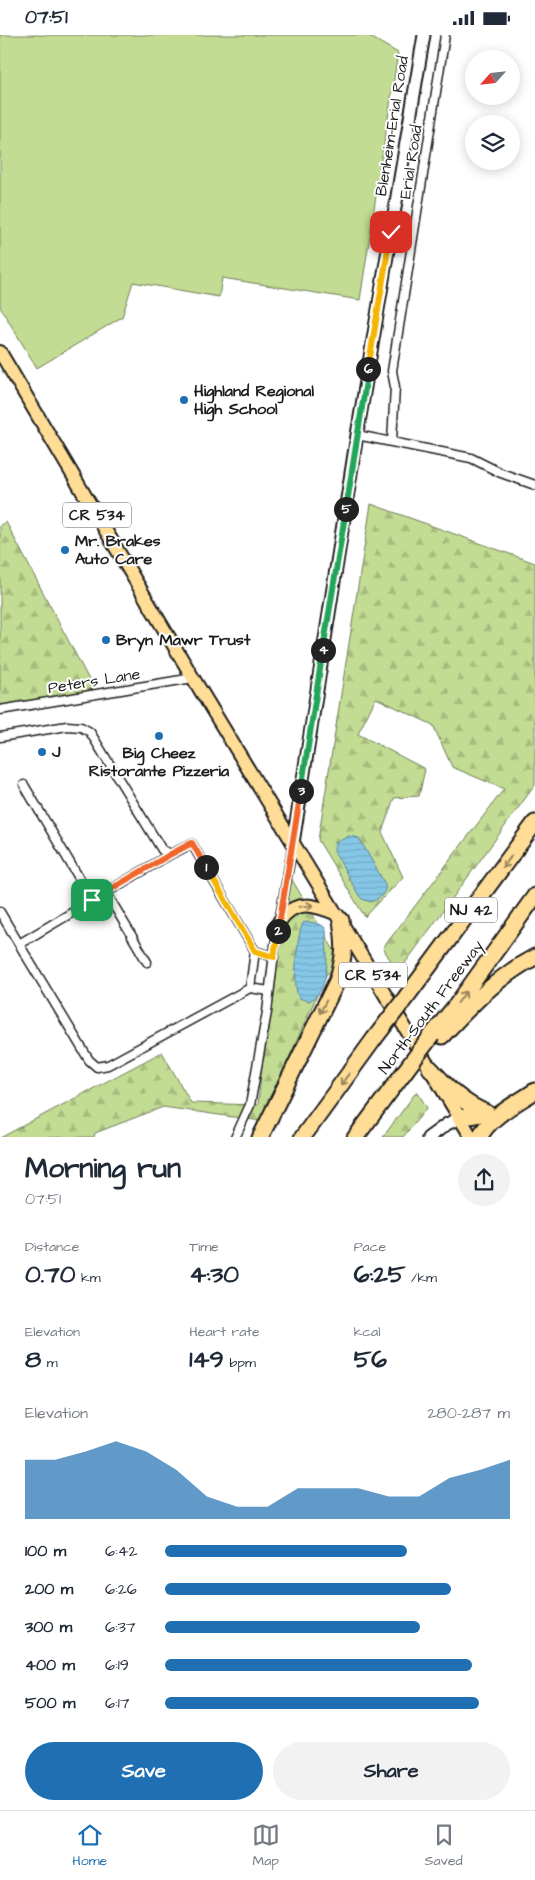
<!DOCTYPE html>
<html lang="en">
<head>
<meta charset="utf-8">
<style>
	:root { --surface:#fff; --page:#f2f2f3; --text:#1f2937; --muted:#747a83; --line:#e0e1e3; --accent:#1f6fb2 }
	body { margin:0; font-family:"Architects Daughter",sans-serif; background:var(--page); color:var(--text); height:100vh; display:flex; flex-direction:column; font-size:19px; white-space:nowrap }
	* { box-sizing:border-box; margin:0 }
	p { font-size:16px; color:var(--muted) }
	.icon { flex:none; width:28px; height:28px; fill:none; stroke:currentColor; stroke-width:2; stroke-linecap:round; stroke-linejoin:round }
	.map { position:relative; height:1102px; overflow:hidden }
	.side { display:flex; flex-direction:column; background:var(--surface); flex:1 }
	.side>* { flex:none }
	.needle { width:32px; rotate:243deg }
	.tools { position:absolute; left:465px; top:15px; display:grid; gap:10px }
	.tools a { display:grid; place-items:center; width:55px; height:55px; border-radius:50%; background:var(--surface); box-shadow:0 2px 12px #0003; font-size:25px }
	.pin { position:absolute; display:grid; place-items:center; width:42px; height:42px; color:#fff; margin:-21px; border-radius:10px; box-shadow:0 2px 8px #0006 }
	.km { position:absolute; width:25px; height:25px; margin:-12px; border-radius:50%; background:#222; color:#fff; font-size:14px; line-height:25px; text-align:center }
	.round { display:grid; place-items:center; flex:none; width:52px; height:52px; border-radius:26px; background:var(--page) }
	.head { display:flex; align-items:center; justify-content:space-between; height:85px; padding:0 25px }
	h1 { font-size:28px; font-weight:700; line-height:38px }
	.stats { display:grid; grid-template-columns:repeat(3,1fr); gap:8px; height:85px; padding:5px 25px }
	.stats div { display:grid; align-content:center }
	.stats b { font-size:25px; font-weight:700 }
	.stats small { font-size:14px; font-weight:400 }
	.stats p { font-size:14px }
	.chart { height:140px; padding:10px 25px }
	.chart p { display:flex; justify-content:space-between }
	.chart svg { width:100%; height:90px; margin-top:5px; fill:var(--accent); opacity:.7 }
	.cta { display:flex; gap:10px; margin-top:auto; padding:10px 25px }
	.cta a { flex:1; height:58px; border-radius:30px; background:var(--accent); color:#fff; font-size:20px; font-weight:700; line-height:58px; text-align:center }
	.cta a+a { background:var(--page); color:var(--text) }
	ul { padding:0 25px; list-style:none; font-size:16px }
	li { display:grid; grid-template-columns:80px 60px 1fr; align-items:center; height:38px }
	li i { height:12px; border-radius:6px; background:var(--accent) }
	.status { display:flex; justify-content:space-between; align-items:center; height:35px; padding:0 25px; background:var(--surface); direction:ltr }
	.status svg { height:14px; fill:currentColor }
	.dock { display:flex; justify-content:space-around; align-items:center; height:70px; border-top:1px solid var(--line); background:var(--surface); font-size:14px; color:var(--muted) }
	.dock a { display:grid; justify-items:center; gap:2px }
	.dock .on { color:var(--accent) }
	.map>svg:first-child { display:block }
	.green { fill:#c2dc93; stroke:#6f7c58 }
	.forest { fill:url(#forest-firs); stroke:#6f7c58 }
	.water { fill:url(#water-rules); stroke:#5c8396 }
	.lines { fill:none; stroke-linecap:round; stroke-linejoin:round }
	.street-casing { stroke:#1c1c1c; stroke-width:11 }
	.secondary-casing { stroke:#1c1c1c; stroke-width:15 }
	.primary-casing { stroke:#1c1c1c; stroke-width:16 }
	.highway-casing { stroke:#1c1c1c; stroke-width:19 }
	.street { stroke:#fff; stroke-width:8 }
	.secondary { stroke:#fff; stroke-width:11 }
	.primary { stroke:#ffdd96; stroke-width:12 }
	.highway { stroke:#ffdd96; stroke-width:15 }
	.highway-bridge-casing { stroke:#1c1c1c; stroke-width:19; stroke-linecap:butt }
	.highway-bridge { stroke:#ffdd96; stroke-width:15 }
	.oneway { stroke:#99865f }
	.split-1-casing { stroke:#fff; stroke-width:10 }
	.split-2-casing { stroke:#fff; stroke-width:10 }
	.split-3-casing { stroke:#fff; stroke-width:10 }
	.split-4-casing { stroke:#fff; stroke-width:10 }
	.split-5-casing { stroke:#fff; stroke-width:10 }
	.split-6-casing { stroke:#fff; stroke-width:10 }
	.split-7-casing { stroke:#fff; stroke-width:10 }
	.split-1 { stroke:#f0652b; stroke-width:6 }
	.split-2 { stroke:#f5b400; stroke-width:6 }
	.split-3 { stroke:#f0652b; stroke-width:6 }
	.split-4 { stroke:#22a559; stroke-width:6 }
	.split-5 { stroke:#22a559; stroke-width:6 }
	.split-6 { stroke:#22a559; stroke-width:6 }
	.split-7 { stroke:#f5b400; stroke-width:6 }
	.poi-dot { fill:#1f6fb2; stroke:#fff; stroke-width:2 }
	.labels { text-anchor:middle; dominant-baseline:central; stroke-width:4; stroke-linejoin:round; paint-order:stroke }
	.shield { fill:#fff; stroke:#606060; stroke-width:1 }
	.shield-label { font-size:15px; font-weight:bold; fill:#1c1c1c }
	.street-label { font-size:16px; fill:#1c1c1c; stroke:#fff }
	.poi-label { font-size:16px; font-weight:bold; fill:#1c1c1c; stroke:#fff; text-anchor:start }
</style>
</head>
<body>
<div class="status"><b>07:51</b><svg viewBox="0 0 49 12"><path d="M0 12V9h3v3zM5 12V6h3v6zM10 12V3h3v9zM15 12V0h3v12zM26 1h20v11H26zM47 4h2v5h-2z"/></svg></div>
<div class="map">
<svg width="535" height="1103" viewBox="0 0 535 1103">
	<defs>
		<pattern id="forest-firs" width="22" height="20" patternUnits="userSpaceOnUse" patternTransform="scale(1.25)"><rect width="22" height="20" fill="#c2dc93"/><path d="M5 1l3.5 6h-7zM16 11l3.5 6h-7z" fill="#a6bc7e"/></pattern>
		<pattern id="water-rules" width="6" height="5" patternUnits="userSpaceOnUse" patternTransform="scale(1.25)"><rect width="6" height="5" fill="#86c7e7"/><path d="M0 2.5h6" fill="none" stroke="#73aac6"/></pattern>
	</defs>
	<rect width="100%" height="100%" fill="#fff"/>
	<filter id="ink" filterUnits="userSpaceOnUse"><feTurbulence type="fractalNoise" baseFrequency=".02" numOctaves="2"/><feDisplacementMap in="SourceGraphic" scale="10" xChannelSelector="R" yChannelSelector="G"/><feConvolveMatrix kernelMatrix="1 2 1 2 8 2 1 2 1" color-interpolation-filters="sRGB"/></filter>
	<g filter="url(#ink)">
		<path class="green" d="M 0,0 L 367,0 L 398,18 L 360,265 L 222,243 L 219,262 L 133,247 L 122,282 L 37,333 L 0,272 Z"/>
		<path class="forest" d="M 371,469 L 535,528 L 535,750 L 398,938 L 383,913 L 504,754 L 452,732 L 433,690 L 376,663 L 358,699 L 425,734 L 419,761 L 394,763 L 382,797 L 403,842 L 365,882 L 318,805 Z
			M 6,487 L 97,660 L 0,677 L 0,490 Z
			M 288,838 L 341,927 L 326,940 L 261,1086 L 163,1072 L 95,1098 L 94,1102 L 0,1103 L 162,1017 L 191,1068 L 258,1070 L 267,977 Z
			M 417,1056 L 427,1073 L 403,1102 L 383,1102 Z"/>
		<path class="water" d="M 349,801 L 359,803 L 385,849 C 387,859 379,863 371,867 L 362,864 L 358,859 L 334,816 L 335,808 Z
			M 308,887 C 312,887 323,889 325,893 C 327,897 326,901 326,905 C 328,922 329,960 308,966 L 299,963 C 292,952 297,900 303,888 Z"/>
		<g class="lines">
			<defs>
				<path id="street" d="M 357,400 L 471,423 L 501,438 L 535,450
					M 392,406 L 395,352 L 392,336 L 445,0
					M 0,675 L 193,643
					M 0,702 L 67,691 L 81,692 L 90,697 L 162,815 L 171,819
					M 24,750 L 92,865
					M 106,857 L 147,927
					M 0,877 L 19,909 L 171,819 L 192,809 L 255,916 L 274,922
					M 19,909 L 89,1025 L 97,1032 L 108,1030 L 250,953 L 255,916
					M 250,953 L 269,956
					M 235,1103 L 250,1070 L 267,977 L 275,910 L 293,809"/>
				<path id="secondary" d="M 293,808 L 357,400 L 424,0
					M 428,1103 L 447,1089 L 460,1083"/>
				<path id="primary" d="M 0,317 L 193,643 L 472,1103
					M 279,887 C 295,863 315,870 337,879"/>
				<path id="highway" d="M 337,946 C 345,921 345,911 341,885
					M 407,961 L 535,788
					M 432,1000 L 458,968 L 535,861
					M 442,1001 C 470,971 498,941 535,922
					M 430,1033 C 447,1052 463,1069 487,1078
					M 460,1083 L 486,1078
					M 260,1103 L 337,946 C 348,939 357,936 371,937
					M 302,1103 L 374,1004
					M 355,1103 L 405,1036
					M 479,1103 C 489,1082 517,1068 535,1056"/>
			</defs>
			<use href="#street" class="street-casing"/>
			<use href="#secondary" class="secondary-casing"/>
			<use href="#primary" class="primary-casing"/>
			<use href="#highway" class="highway-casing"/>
			<use href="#street" class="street"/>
			<use href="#secondary" class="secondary"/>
			<use href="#primary" class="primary"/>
			<use href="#highway" class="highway"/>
			<defs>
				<path id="highway-bridge" d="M 374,1004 L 407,961
					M 405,1036 L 432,1000"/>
			</defs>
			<use href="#highway-bridge" class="highway-bridge-casing"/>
			<use href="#highway-bridge" class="highway-bridge"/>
		</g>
		<defs><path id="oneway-shaft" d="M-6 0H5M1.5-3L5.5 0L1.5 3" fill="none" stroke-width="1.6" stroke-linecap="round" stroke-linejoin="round" transform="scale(1.25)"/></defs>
		<g class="oneway">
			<use href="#oneway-shaft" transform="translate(507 827) rotate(126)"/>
			<use href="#oneway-shaft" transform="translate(306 871) rotate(-8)"/>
			<use href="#oneway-shaft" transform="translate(462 962) rotate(-54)"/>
			<use href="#oneway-shaft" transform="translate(323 972) rotate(117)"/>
			<use href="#oneway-shaft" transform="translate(345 1044) rotate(126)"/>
		</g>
	</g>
	<g class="lines" filter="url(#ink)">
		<defs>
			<path id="split-1" d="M 92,865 L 171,819 L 192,808 L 206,832"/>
			<path id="split-2" d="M 206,832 L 255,916 L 274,922 L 278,896"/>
			<path id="split-3" d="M 278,896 L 301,756"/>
			<path id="split-4" d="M 301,756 L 323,615"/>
			<path id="split-5" d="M 323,615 L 346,474"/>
			<path id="split-6" d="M 346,474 L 368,334"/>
			<path id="split-7" d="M 368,334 L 391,197"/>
		</defs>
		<use href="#split-1" class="split-1-casing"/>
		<use href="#split-2" class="split-2-casing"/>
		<use href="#split-3" class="split-3-casing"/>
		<use href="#split-4" class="split-4-casing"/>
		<use href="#split-5" class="split-5-casing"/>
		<use href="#split-6" class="split-6-casing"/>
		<use href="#split-7" class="split-7-casing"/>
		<use href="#split-1" class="split-1"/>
		<use href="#split-2" class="split-2"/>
		<use href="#split-3" class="split-3"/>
		<use href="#split-4" class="split-4"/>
		<use href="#split-5" class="split-5"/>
		<use href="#split-6" class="split-6"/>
		<use href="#split-7" class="split-7"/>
	</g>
	<g class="poi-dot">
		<circle cx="184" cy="365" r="5"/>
		<circle cx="65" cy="515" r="5"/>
		<circle cx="106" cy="605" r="5"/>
		<circle cx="159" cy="701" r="5"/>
		<circle cx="42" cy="717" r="5"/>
	</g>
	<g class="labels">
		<g class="shield">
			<rect x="63" y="467.5" width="68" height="25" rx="4"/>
			<rect x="445" y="862.5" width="52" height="25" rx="4"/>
			<rect x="339" y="927.5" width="68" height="25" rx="4"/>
		</g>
		<g class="shield-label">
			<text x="97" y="480">CR 534</text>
			<text x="471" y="875">NJ 42</text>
			<text x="373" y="940">CR 534</text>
		</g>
		<g class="street-label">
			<text transform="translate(392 91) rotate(-81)">Blenheim-Erial Road</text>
			<text transform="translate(411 127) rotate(-81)">Erial Road</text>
			<text transform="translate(94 646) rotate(-9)">Peters Lane</text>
			<text transform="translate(431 972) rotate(-53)">North-South Freeway</text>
		</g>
		<g class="poi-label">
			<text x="194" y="356">Highland Regional<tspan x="194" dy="18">High School</tspan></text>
			<text x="75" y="506">Mr. Brakes<tspan x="75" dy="18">Auto Care</tspan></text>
			<text x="116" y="605">Bryn Mawr Trust</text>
			<text x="52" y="717">J</text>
			<text x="159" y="718" text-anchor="middle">Big Cheez<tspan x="159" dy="18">Ristorante Pizzeria</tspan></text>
		</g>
	</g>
</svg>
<div class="tools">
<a><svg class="needle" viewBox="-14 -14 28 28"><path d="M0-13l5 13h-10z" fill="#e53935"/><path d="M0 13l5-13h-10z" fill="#747a83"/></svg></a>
<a><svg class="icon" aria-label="layers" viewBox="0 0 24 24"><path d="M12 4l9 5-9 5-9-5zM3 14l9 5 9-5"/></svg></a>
</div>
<div class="pin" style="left:92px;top:865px;background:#1e9e55"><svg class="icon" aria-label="arrive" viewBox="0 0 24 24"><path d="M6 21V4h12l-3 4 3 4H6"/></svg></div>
<div class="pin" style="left:391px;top:197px;background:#d93025"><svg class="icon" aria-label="check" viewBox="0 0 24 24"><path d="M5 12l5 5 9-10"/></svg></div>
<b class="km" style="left:206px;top:832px">1</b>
<b class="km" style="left:278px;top:896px">2</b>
<b class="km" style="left:301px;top:756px">3</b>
<b class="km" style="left:323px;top:615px">4</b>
<b class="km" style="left:346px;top:474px">5</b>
<b class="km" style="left:368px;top:334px">6</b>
</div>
<section class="side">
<div class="head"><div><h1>Morning run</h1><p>07:51</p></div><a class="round"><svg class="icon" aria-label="share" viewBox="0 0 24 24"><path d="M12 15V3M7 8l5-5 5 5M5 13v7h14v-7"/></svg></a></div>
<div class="stats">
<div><p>Distance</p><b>0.70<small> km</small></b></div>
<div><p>Time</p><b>4:30</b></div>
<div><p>Pace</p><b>6:25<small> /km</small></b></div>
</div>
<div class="stats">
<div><p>Elevation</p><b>8<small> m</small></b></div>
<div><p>Heart rate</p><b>149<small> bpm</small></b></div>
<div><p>kcal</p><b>56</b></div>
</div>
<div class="chart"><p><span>Elevation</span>280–287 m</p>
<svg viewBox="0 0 160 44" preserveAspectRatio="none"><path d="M0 44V15L10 15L20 11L30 6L40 11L50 20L60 33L70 38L80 38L90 29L100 29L110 29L120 33L130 33L140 24L150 20L160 15V44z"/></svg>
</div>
<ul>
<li><b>100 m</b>6:42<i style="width:70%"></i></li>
<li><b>200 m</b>6:26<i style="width:83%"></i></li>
<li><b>300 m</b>6:37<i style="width:74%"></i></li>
<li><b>400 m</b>6:19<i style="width:89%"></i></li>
<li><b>500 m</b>6:17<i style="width:91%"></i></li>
</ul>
<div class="cta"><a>Save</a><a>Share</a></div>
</section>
<nav class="dock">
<a class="on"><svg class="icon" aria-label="home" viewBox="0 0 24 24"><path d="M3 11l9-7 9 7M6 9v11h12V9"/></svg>Home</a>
<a><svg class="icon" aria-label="map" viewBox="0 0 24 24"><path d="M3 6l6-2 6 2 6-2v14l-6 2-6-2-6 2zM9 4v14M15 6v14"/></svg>Map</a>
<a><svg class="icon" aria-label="saved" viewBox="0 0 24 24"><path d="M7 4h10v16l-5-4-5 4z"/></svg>Saved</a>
</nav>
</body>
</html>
